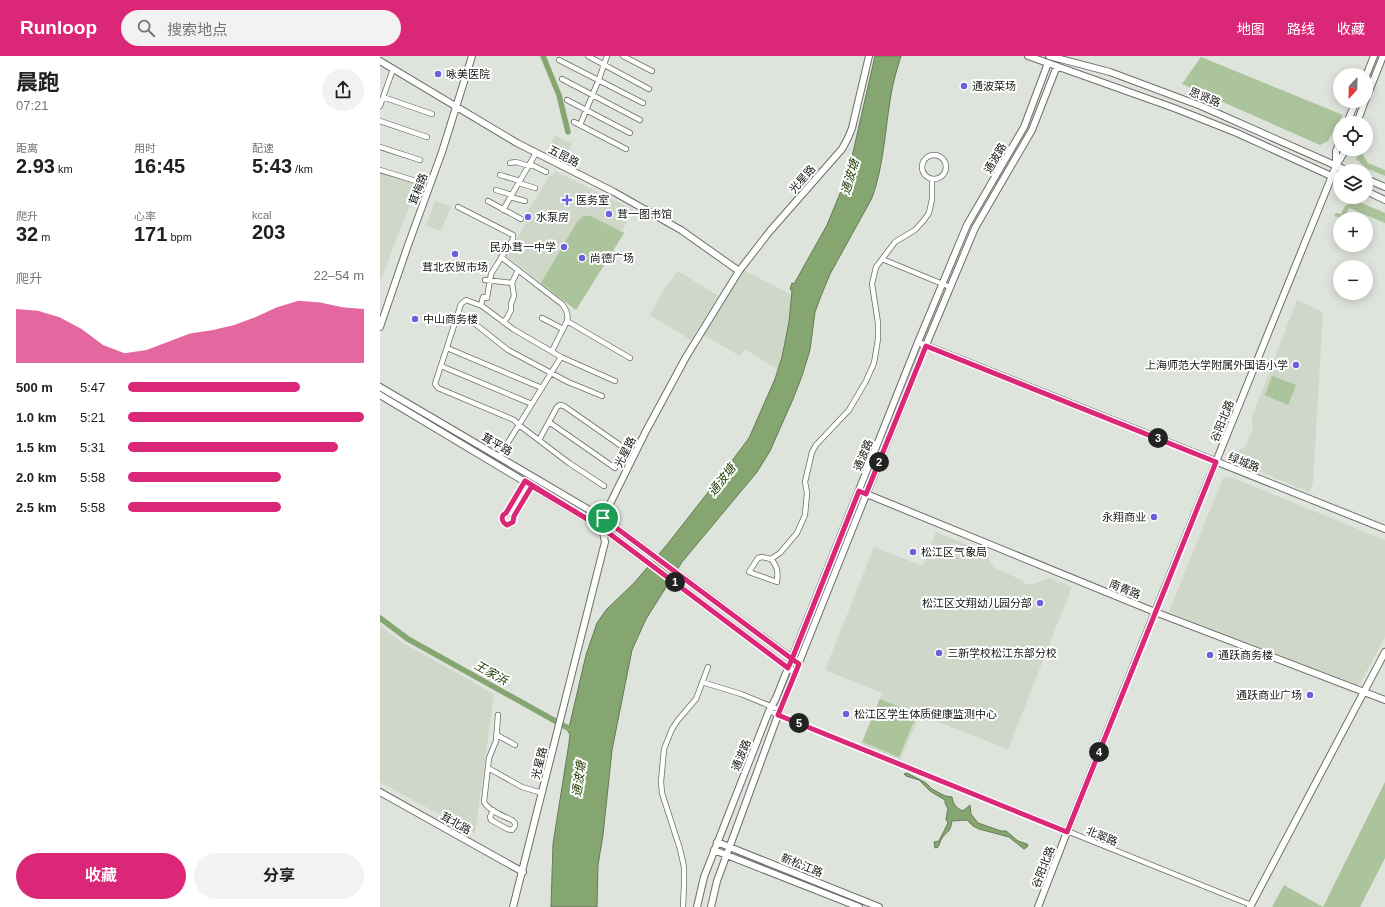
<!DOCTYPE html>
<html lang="zh">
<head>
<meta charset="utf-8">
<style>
	:root { --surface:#fff; --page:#f2f2f2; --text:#202124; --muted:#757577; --accent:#db2777 }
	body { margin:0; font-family:Arial,"Noto Sans SC",sans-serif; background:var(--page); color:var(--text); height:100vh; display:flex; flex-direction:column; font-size:15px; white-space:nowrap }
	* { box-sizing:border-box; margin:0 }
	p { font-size:13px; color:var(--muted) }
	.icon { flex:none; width:22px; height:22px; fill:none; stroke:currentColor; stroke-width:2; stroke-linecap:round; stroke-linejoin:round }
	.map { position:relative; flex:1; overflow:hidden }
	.panel { display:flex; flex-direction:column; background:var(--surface); width:380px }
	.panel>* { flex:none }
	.needle { width:26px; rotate:202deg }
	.buttons { position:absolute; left:953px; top:12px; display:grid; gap:8px }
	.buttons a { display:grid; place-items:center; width:40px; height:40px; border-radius:50%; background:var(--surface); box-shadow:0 2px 10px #0003; font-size:20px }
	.pin { position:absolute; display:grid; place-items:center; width:34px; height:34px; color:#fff; margin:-17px; border:2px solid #fff; border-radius:50%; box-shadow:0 1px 4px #0007 }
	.km { position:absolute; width:20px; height:20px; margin:-10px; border-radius:50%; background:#222; color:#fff; font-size:11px; line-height:20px; text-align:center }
	.round { display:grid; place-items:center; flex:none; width:42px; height:42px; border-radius:21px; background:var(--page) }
	.summary { display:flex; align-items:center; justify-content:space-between; height:68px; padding:0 16px }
	h1 { font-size:22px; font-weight:700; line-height:30px }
	.figures { display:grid; grid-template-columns:repeat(3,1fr); gap:6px; height:68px; padding:4px 16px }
	.figures div { display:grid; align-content:center }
	.figures b { font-size:20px; font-weight:700 }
	.figures small { font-size:11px; font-weight:400 }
	.figures p { font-size:11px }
	.chart { height:112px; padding:8px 16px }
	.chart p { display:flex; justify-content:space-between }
	.chart svg { width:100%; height:72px; margin-top:4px; fill:var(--accent); opacity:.7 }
	.primary-button { display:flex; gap:8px; margin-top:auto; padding:8px 16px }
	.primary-button a { flex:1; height:46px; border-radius:24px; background:var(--accent); color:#fff; font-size:16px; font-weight:700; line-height:46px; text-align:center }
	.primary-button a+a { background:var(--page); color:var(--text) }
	ul { padding:0 16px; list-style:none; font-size:13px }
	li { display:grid; grid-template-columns:64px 48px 1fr; align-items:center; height:30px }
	li i { height:10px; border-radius:5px; background:var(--accent) }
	header { display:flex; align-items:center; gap:24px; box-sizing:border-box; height:56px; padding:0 20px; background:var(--accent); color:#fff }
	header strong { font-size:19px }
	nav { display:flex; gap:22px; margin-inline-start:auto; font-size:14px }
	.search { width:280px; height:36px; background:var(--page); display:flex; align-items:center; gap:10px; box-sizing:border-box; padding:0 14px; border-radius:22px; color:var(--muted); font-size:15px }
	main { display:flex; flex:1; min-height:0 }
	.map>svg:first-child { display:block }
	.built { fill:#cfd7c9 }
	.green { fill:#abc49b }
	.water { fill:#86a671; stroke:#647b55 }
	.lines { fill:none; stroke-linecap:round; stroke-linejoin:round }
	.canal { stroke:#86a671; stroke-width:5.5 }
	.street-casing { stroke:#6b6f68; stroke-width:6 }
	.secondary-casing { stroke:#6b6f68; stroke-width:8 }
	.street { stroke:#fff; stroke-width:4.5 }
	.secondary { stroke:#fff; stroke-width:6 }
	.route-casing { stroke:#fff; stroke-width:8 }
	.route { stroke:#db2777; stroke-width:5 }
	.poi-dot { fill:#6c60da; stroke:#fff; stroke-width:1.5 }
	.labels { text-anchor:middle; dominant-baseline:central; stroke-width:4; stroke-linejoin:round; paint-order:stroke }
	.poi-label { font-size:11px; fill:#161815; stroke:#fff; text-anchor:start }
	.street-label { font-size:11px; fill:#161815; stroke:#fff }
	.water-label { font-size:12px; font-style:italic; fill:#234105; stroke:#fff }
</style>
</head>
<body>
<header>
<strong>Runloop</strong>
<div class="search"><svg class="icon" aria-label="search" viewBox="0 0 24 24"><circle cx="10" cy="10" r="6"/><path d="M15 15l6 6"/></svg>搜索地点</div>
<nav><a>地图</a><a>路线</a><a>收藏</a></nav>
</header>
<main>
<section class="panel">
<div class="summary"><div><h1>晨跑</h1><p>07:21</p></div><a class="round"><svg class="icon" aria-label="share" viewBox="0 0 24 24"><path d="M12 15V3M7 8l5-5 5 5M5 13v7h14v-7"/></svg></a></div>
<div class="figures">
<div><p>距离</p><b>2.93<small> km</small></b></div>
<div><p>用时</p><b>16:45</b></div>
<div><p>配速</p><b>5:43<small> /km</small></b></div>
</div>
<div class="figures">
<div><p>爬升</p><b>32<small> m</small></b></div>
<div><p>心率</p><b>171<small> bpm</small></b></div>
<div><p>kcal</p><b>203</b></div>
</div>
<div class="chart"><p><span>爬升</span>22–54 m</p>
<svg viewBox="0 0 160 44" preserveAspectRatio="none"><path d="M0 44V11L10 12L20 16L30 23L40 33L50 38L60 36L70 31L80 26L90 24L100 21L110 16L120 10L130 6L140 7L150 10L160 11V44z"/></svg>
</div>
<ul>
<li><b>500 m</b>5:47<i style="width:73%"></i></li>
<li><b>1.0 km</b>5:21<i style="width:100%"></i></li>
<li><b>1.5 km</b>5:31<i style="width:89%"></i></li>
<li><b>2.0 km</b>5:58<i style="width:65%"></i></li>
<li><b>2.5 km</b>5:58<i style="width:65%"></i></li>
</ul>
<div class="primary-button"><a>收藏</a><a>分享</a></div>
</section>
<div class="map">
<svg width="1005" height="851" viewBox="0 0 1005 851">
	<rect width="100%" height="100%" fill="#dee3db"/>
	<path class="built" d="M 175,79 L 192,88 L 184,102 L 168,94 Z
		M 175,115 L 253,154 L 242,175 L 244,177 L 196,254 L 127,200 L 148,163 L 146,162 L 148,159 L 146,158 L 170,119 L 172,120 Z
		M 0,116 L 38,128 L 0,226 Z
		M 55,145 L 71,150 L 61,175 L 46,170 Z
		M 363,214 L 412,239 L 409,266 L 398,314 L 365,293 L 360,300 L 322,278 Z
		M 298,215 L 338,240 L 311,284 L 270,259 L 282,237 Z
		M 917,244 L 943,256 L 933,426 L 929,436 L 856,406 L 860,393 L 865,392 L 873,372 L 872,361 Z
		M 850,421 L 1005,484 L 1005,581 L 981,626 L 977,630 L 971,630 L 789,556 L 843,422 Z
		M 556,476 L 605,496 L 614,512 L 644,525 L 643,527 L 650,529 L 670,522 L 692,531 L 628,693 L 540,659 L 520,704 L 481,689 L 502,637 L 445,614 L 494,491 L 543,510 Z
		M 0,570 L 23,587 L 114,638 L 95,778 L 0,726 Z"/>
	<path class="green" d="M 821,1 L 963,59 L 948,85 L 940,89 L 802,28 Z
		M 981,93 L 985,93 L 983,99 L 988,107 L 1005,114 L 1005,120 L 986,112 L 976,103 Z
		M 970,142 L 1005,157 L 1005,167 L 969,152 L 964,163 L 954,160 L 956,157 L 961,158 L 965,150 L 969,148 Z
		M 203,160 L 211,160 L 244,177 L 196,254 L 161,227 L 197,166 Z
		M 892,320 L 916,329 L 908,349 L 885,339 Z
		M 500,643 L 537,658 L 519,701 L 482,686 Z
		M 1005,726 L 1005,802 L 980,851 L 892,851 L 904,829 L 943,851 Z"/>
	<path class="water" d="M 495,0 L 521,0 C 517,13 513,26 511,39 C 505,73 504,109 492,142 L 450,218 L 441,240 L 435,256 L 430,294 L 422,320 L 413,343 L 390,395 L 377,416 L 302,506 L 266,563 L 252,594 L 232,694 L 223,779 L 218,809 L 217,851 L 171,851 L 173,788 L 189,687 L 190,678 L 188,676 L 206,599 L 217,567 L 226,554 L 254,527 L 286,490 L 340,421 L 369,382 L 395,323 L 402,301 L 409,266 L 412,235 L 410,233 L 412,227 L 414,228 L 447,169 L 468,118 Z
		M 527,717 L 546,727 L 552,733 L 565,740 L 572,741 C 573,748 576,752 583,755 L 590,749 L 591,758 L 598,767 L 621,775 L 626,775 L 638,785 L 647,788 L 648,789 L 647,791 L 644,793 L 629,781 L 599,773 L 593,770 L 587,764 L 572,765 C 570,777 568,774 562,782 C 560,785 560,788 558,791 L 555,792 L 554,786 L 559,785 L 568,767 L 566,763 L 568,753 L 565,747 L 565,744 L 550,735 L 539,724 L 526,720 L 524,718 Z"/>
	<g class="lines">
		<path class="canal" d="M 163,0 L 179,39 L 188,76
			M 0,562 L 28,583 L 195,676"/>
		<defs>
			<path id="street" d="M 208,0 L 269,33
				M 243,0 L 272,15
				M 179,4 L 263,47
				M 182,23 L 260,64
				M 3,41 L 52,58
				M 187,44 L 250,77
				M 0,50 L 13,13
				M 0,65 L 47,81
				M 194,66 L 246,93
				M 200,69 L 219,23 L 227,0
				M 0,91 L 40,104
				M542 111a12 12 0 1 1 24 0a12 12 0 1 1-24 0Z
				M 130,107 L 136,106 L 149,110
				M 150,108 L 166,116
				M 0,114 L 36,125
				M 120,119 L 140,125
				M 139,127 L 155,132
				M 116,134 L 132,139
				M 130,141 L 145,145
				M 108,145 L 141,163
				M 78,151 L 133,179 L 133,183 L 111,218 L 107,242 L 103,241 L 101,249
				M 123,154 L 156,97
				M 121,201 L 182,248 C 186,253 189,258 187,265 L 172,295
				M 502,203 L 570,231
				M 105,224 L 132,227
				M 77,259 L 94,267 L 128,294 L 188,326 L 222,340
				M 162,262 L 183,273
				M 187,265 L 250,302
				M 123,266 L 127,262 L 131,254 L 131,248 L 134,240 L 132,227 L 138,214
				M 67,292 L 162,332
				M 61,310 L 152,348
				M 169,366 L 235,412
				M 159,384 L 177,351 L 180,349 L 184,350 L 247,394
				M 119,401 L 181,301
				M 224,430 L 189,407 L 139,369 L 134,364 L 58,332 L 55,328 L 81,248 L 86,244 L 102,250 L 133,273 L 181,301 L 235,325
				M122 463a6 6 0 1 1 12 0a6 6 0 1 1-12 0Z
				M 126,457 L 145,425
				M 134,460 L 152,429
				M 391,503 C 398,511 398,516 397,526 L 369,516 L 378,502 L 382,501 L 391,503 L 400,497 L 417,477 L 425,459 L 427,437 L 425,426 L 432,396 L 436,389 L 469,354 L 486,325 L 494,307 L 498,283 L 498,267 L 492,228 L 496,211 L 515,186 L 535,174 L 544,164 L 549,157 L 552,143 L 552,123
				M 322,626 L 361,638 L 400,654
				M 389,655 L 871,849
				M 117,679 L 135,689
				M 108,712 L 142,731 L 162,737
				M 113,754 L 110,761 L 111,764 L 127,773 L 132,774 L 135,770 L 135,767 L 132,764 C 123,760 109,755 104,746 L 109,702 L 116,685 L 118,659
				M 303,851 L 304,828 L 304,811 L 300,793 L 282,737 L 281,726 L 284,693 L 292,673 L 298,664 L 316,643 L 328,611"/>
			<path id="secondary" d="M 648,0 L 794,52 L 857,77 L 960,124
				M 669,0 L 730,16 L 821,50 L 968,115
				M 0,5 L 137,87 L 234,136 L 301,174 L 359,215
				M 986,20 L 994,0
				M 986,43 L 1003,0
				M 967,67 L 976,45
				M 977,67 L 985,45
				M 956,110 L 956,95 L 960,86
				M 986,123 L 1005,131
				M 986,135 L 1005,144
				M 0,271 L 27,192 L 62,96 L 92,0
				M 542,288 L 1005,473
				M 0,331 L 223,462 L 414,604
				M 0,339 L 222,472 L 411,614
				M 484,437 L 775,556 L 1005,644
				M 0,736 L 143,816
				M 337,786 L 499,851
				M 334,794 L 479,851
				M 133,851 L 225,486 L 222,472 L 223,462 L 266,375 L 306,301 L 359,215 L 390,175 L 462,93 L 468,82 L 472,72 L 489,0
				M 317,851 L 324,821 L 389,655 L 396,642 L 538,286 L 587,169 L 644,71 L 668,7
				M 331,851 L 337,825 L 398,659 L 546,289 L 595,172 L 652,74 L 677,10
				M 658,851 L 687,776 L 775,556 L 956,110 L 966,93
				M 870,851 L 1005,596"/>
		</defs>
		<use href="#street" class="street-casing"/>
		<use href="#secondary" class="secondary-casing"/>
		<use href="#street" class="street"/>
		<use href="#secondary" class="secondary"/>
	</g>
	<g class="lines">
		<defs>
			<path id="route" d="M 223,462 L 222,472 L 152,430 L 134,460 L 133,466 L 127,469 C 123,467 121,463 123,459 L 126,457 L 145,425 L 222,472 L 408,612 L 412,603 L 479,435 L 486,438 L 546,290 L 836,406 L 687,776 L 398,659 L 419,608 L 412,603 L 223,462"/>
		</defs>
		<use href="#route" class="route-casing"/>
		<use href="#route" class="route"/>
	</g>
	<g class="poi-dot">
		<circle cx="58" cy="18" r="4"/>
		<circle cx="584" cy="30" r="4"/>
		<path d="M185 138h4v4h4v4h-4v4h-4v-4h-4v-4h4z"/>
		<circle cx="229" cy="158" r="4"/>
		<circle cx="148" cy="161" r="4"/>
		<circle cx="184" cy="191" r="4"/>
		<circle cx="75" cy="198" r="4"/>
		<circle cx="202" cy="202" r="4"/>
		<circle cx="35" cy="263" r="4"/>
		<circle cx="916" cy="309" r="4"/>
		<circle cx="774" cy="461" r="4"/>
		<circle cx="533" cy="496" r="4"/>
		<circle cx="660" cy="547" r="4"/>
		<circle cx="559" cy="597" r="4"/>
		<circle cx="830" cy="599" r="4"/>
		<circle cx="930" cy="639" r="4"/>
		<circle cx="466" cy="658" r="4"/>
	</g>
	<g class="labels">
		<g class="poi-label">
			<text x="66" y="18">咏美医院</text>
			<text x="592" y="30">通波菜场</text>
			<text x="196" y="144">医务室</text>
			<text x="237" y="158">茸一图书馆</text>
			<text x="156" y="161">水泵房</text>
			<text x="176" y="191" text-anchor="end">民办茸一中学</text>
			<text x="210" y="202">尚德广场</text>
			<text x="75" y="211" text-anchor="middle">茸北农贸市场</text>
			<text x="43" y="263">中山商务楼</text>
			<text x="908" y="309" text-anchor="end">上海师范大学附属外国语小学</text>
			<text x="766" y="461" text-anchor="end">永翔商业</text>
			<text x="541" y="496">松江区气象局</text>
			<text x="652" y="547" text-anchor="end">松江区文翔幼儿园分部</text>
			<text x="567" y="597">三新学校松江东部分校</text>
			<text x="838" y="599">通跃商务楼</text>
			<text x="922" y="639" text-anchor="end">通跃商业广场</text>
			<text x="474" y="658">松江区学生体质健康监测中心</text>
		</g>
		<g class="street-label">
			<text transform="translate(825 41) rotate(22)">思贤路</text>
			<text transform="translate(184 100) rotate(27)">五昆路</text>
			<text transform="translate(615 102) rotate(-60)">通波路</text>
			<text transform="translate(422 123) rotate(-49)">光星路</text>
			<text transform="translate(38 133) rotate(-70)">茸梅路</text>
			<text transform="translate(842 365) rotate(-68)">谷阳北路</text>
			<text transform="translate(117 388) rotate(30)">茸平路</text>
			<text transform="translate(245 396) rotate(-63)">光星路</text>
			<text transform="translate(483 399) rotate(-68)">通波路</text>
			<text transform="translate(864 406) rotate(22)">绿城路</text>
			<text transform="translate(745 533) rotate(22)">南青路</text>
			<text transform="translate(361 699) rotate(-68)">通波路</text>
			<text transform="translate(159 707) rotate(-76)">光星路</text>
			<text transform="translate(76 767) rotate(29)">茸北路</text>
			<text transform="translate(722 780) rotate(22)">北翠路</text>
			<text transform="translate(422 809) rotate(22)">新松江路</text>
			<text transform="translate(663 811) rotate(-69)">谷阳北路</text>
		</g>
		<g class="water-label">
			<text transform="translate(470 121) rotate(-74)">通波塘</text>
			<text transform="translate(342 424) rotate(-52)">通波塘</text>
			<text transform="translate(111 617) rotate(29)">王家浜</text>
			<text transform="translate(199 723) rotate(-82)">通波塘</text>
		</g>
	</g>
</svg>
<div class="buttons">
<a><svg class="needle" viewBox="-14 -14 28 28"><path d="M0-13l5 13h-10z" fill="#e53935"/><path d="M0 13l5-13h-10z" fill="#757577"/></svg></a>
<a><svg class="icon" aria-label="locate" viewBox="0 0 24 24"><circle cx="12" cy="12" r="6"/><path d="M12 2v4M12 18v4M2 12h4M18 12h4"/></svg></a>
<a><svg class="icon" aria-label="layers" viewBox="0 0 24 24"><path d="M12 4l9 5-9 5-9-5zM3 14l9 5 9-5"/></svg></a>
<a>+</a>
<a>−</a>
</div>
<div class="pin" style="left:223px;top:462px;background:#1e9e55"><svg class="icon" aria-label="arrive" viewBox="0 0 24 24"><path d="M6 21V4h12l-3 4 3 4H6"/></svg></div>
<b class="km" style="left:295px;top:526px">1</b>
<b class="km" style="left:499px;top:406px">2</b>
<b class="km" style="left:778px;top:382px">3</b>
<b class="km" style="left:719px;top:696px">4</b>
<b class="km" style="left:419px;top:667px">5</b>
</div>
</main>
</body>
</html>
